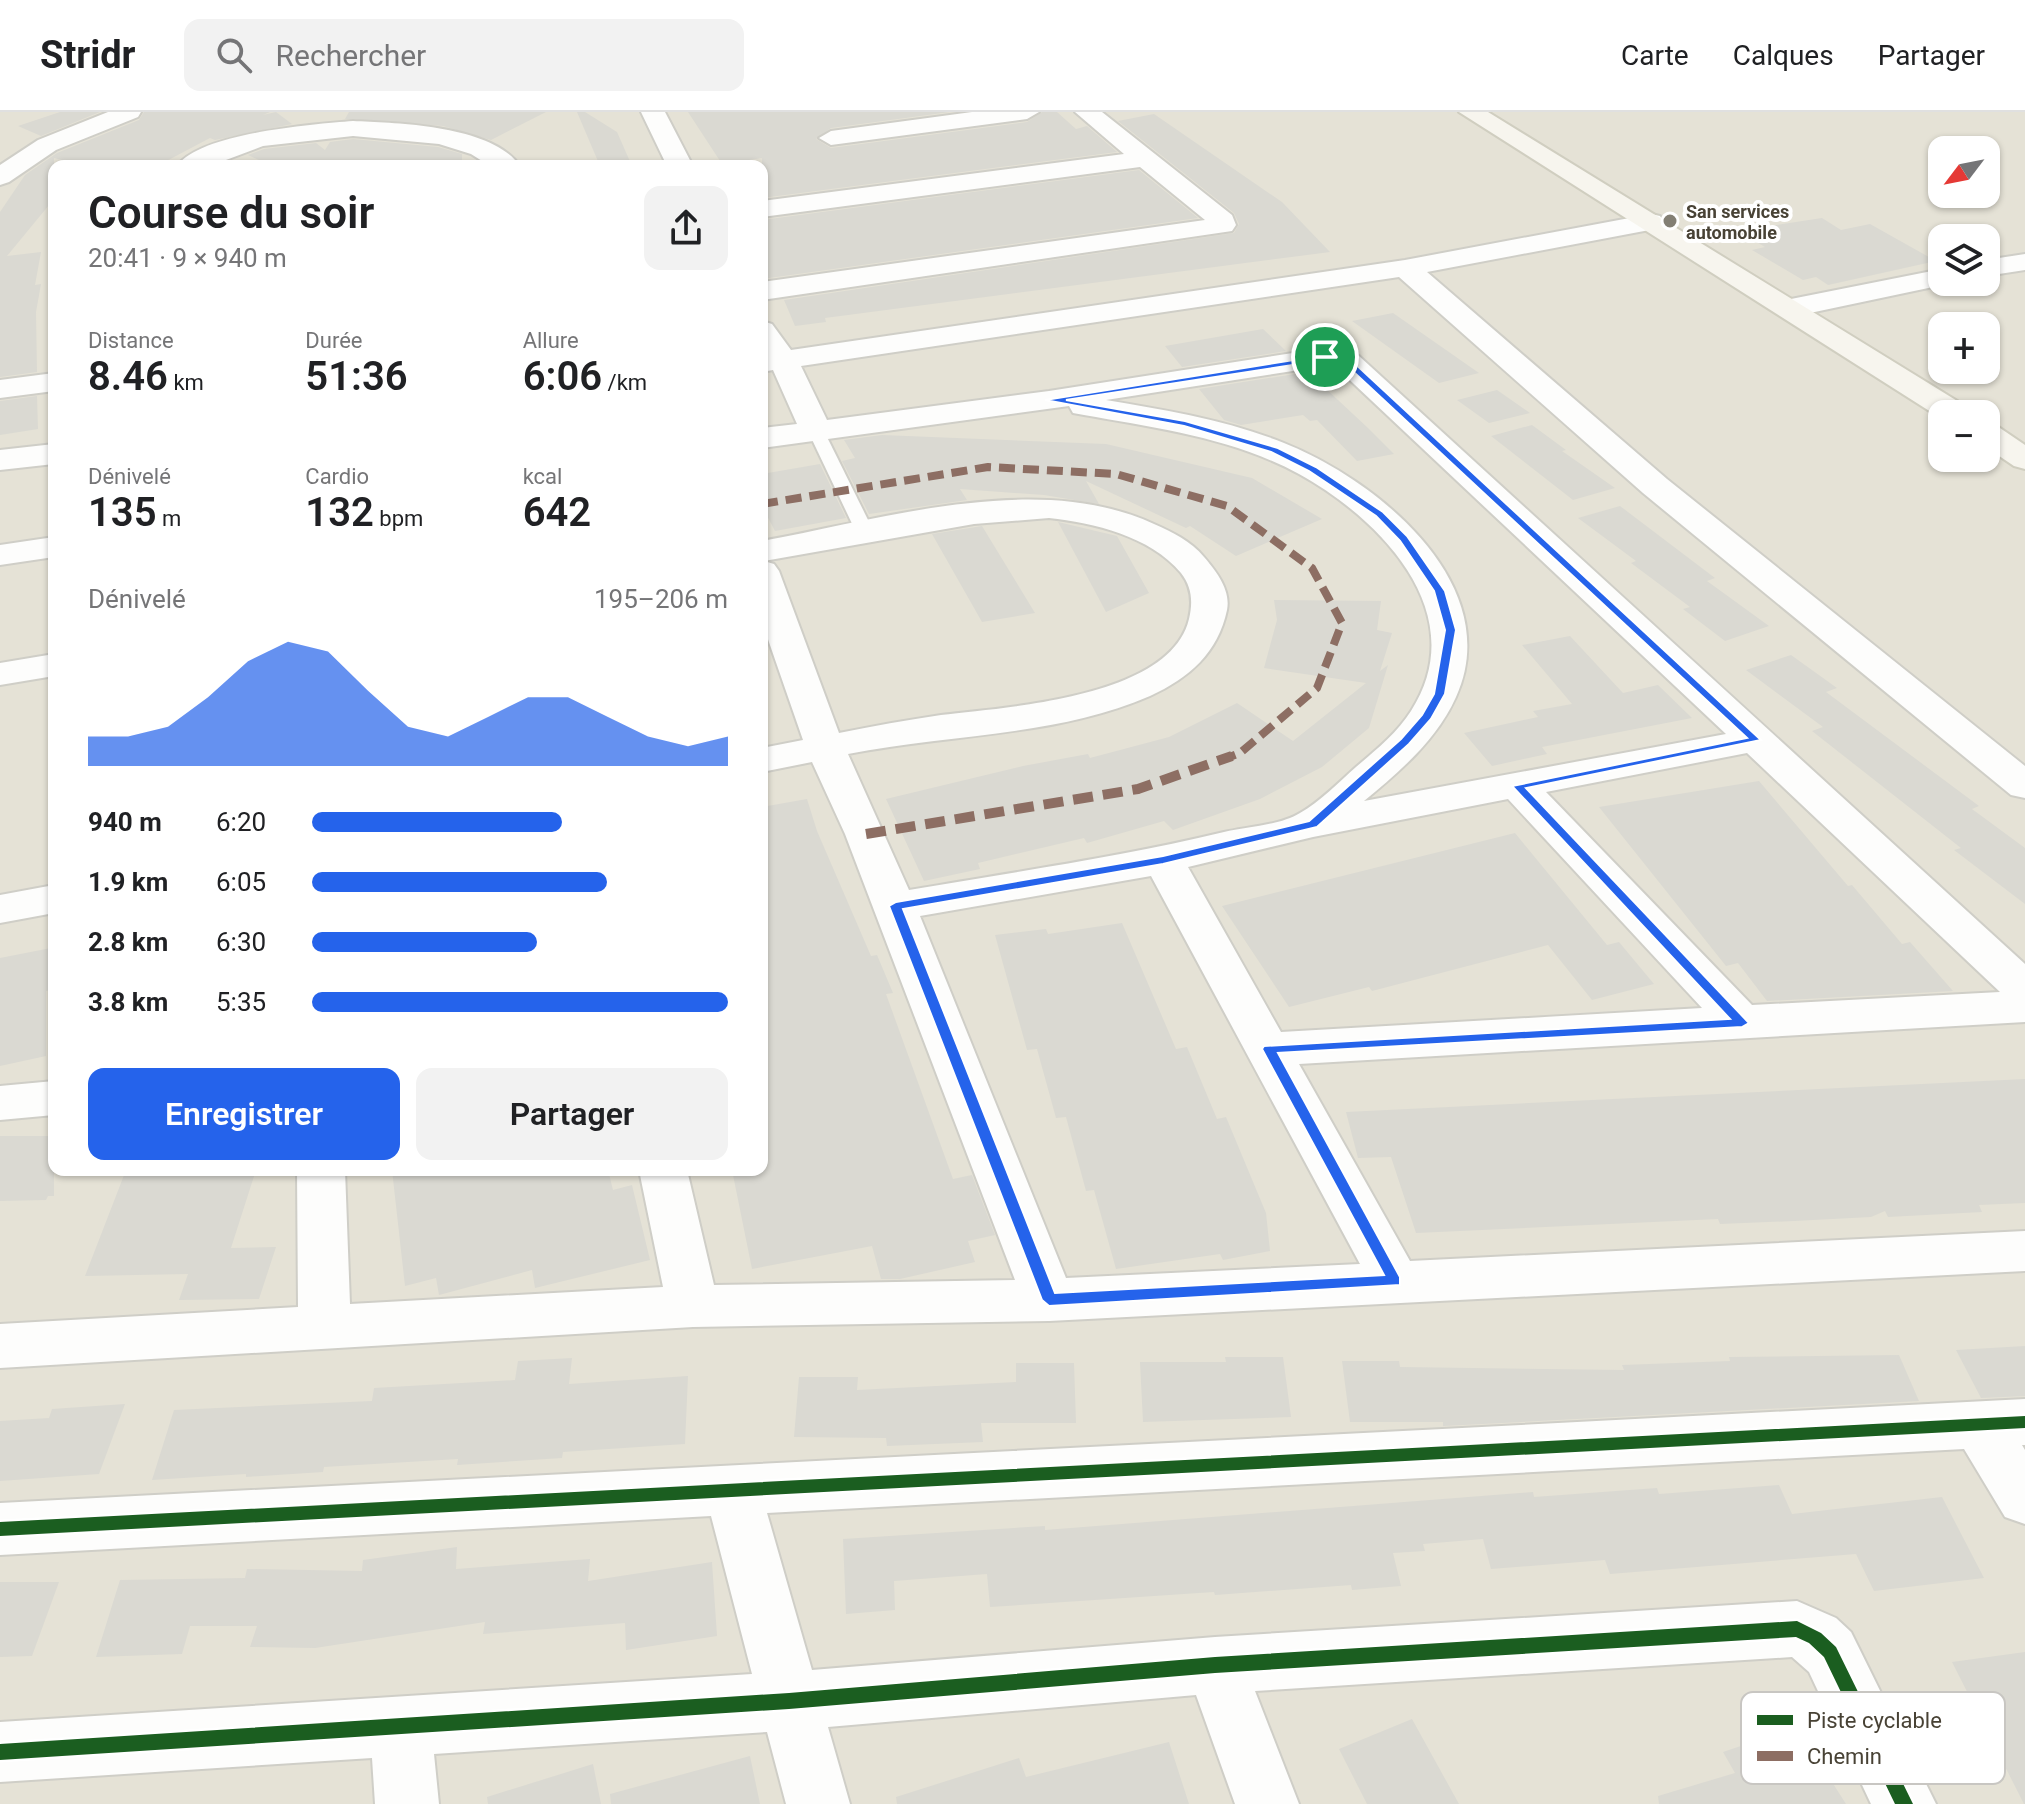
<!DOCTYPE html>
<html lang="fr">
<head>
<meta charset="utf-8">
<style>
	:root { --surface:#fff; --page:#f2f2f2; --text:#202124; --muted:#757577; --line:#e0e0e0; --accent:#2563eb }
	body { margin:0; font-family:Roboto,sans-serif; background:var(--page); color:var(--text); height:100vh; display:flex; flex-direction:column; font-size:30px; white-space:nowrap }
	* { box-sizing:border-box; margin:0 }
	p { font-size:26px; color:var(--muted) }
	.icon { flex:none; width:44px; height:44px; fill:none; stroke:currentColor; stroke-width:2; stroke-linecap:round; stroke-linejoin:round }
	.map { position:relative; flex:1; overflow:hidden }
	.panel { position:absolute; left:48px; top:48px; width:720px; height:1016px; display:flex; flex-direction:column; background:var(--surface); border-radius:16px; box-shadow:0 2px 6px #0004 }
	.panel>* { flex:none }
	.needle { width:52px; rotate:238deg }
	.buttons { position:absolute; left:1928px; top:24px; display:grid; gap:16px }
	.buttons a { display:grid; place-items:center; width:72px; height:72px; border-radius:16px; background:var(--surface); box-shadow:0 2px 6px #0004; font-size:40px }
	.pin { position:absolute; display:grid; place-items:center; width:68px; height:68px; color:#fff; margin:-34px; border:4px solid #fff; border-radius:50%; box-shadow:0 2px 8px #0007 }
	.round { display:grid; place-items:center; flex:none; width:84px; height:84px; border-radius:16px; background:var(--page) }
	.headline { display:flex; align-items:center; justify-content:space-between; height:136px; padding:0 40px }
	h1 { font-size:44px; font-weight:600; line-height:60px }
	.stats { display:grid; grid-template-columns:repeat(3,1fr); gap:12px; height:136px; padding:8px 40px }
	.stats div { display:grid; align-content:center }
	.stats b { font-size:40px; font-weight:600 }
	.stats small { font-size:22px; font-weight:400 }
	.stats p { font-size:22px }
	.chart { height:224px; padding:16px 40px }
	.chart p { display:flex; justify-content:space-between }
	.chart svg { width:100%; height:144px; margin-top:8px; fill:var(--accent); opacity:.7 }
	.primary-button { display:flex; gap:16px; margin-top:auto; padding:16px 40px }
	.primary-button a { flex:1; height:92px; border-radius:16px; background:var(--accent); color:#fff; font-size:32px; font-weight:600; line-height:92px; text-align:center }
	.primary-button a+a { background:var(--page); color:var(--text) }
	ul { padding:0 40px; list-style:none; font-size:26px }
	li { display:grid; grid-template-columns:128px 96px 1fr; align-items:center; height:60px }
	li i { height:20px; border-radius:10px; background:var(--accent) }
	header { display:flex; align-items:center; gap:48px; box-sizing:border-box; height:112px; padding:0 40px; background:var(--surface); border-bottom:2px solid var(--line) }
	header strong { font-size:38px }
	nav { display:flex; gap:44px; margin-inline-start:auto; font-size:28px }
	.search { width:560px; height:72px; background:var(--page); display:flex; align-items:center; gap:20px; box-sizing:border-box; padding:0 28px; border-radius:16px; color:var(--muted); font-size:30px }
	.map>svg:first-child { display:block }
	.residential { fill:#e5e2d6; fill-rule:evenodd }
	.building { fill:#dad9d2 }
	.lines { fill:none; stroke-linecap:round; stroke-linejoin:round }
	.lane-casing { stroke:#cfcec7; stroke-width:4 }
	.street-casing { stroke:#cfcec7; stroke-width:4 }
	.secondary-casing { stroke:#d0cec0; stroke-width:4 }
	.lane { fill:#fdfdfc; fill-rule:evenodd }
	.street { fill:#fdfdfc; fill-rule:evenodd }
	.secondary { fill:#f7f5ee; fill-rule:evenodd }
	.quiet-far1 { stroke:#8d6e63; stroke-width:8; stroke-dasharray:16 8; stroke-linecap:butt }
	.quiet { stroke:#8d6e63; stroke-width:10; stroke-dasharray:20 10; stroke-linecap:butt }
	.cycleway-casing { stroke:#fff; stroke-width:5 }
	.cycleway { fill:#1b5e20; fill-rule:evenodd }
	.route { fill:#2563eb; stroke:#fff; stroke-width:2; fill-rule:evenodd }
	.poi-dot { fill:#837f74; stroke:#fff; stroke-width:3 }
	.labels { text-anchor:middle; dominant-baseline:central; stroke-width:8; stroke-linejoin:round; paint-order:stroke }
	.far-poi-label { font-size:18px; font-weight:bold; fill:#484235; stroke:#fff; text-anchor:start }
	.key { fill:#fff; stroke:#c8c6c2; stroke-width:2 }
	.key-label { font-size:22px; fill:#484235 }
</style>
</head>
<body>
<header>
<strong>Stridr</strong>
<div class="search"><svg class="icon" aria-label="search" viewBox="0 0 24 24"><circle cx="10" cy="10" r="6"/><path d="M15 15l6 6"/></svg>Rechercher</div>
<nav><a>Carte</a><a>Calques</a><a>Partager</a></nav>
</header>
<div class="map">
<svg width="2025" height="1692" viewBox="0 0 2025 1692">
	<rect width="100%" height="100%" fill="#f0f0ea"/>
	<path class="residential" d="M 0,0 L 2025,0 L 2025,1692 L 0,1692 ZM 1942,38 L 1986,38 L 1986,82 L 1942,82 ZM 54,54 L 762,54 L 762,1058 L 54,1058 ZM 1942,126 L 1986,126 L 1986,170 L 1942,170 ZM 1942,214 L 1986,214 L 1986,258 L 1942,258 ZM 1942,302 L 1986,302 L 1986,346 L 1942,346 Z"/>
	<path class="building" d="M 60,0 L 100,0 L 41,24 L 18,14 Z
		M 144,0 L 270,0 L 263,3 L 276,0 L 292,12 L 215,28 L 210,26 L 157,54 L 86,54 L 54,46 L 54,87 L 7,144 L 41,140 L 35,173 L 41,172 L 36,200 L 37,260 L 0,265 L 0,100 L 25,63 L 57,41 L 139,8 Z
		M 349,0 L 546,0 L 491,28 L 443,14 L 345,7 Z
		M 577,0 L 585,0 L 617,20 L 632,54 L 600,54 Z
		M 688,0 L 950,0 L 831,16 L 816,27 L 831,36 L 1027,10 L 1042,0 L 1057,0 L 1076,17 L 1087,14 L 1117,40 L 762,86 L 762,46 L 722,52 Z
		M 1154,2 L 1282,90 L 1330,140 L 825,206 L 826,210 L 795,214 L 784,188 L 1234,121 L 1239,112 L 1234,101 L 1118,9 Z
		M 353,27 L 438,35 L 462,42 L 462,54 L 272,54 L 248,43 L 264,37 L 316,31 L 325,38 L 330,30 Z
		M 1139,58 L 1198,106 L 762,167 L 762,108 Z
		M 1822,106 L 1841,118 L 1870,112 L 1936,149 L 1828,173 L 1816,165 L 1803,168 L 1752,138 L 1765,135 L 1738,119 Z
		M 1393,201 L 1479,261 L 1439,271 L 1352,209 Z
		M 1263,217 L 1286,239 L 1182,255 L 1165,234 Z
		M 1308,260 L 1368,316 L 1394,342 L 1357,349 L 1317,308 L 1310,309 L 1303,303 L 1241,313 L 1224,308 L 1199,277 Z
		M 1497,278 L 1530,301 L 1489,311 L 1457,288 Z
		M 37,284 L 38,317 L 0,323 L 0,289 Z
		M 1532,313 L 1566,338 L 1562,339 L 1615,376 L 1573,388 L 1491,324 Z
		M 882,323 L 1106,332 L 1252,366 L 1322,407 L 1236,444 L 1190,414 L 1186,416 L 1086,369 L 1099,392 L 1044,383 L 960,377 L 967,388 L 869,402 L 842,349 L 855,346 L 844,328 Z
		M 820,352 L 846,406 L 775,419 L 762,394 L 762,362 Z
		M 1620,394 L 1715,466 L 1707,469 L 1769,514 L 1725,529 L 1683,497 L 1690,495 L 1631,451 L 1636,449 L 1578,406 Z
		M 1058,410 L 1117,424 L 1149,481 L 1106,500 Z
		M 982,414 L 1035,501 L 982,510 L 932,422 Z
		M 1274,488 L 1381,489 L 1377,518 L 1392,521 L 1380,559 L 1388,553 L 1369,616 L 1322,655 L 1260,687 L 1173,718 L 1164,709 L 1087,731 L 1084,726 L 978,751 L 980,757 L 924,769 L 886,687 L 1023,654 L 1088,642 L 1090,646 L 1169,625 L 1237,591 L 1293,629 L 1366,571 L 1264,556 L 1277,508 Z
		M 1570,524 L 1623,581 L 1658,573 L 1692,606 L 1542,635 L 1547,642 L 1492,654 L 1464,621 L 1538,605 L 1533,599 L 1572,592 L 1522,533 Z
		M 1791,543 L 1837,576 L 1826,580 L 1979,694 L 1972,697 L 2025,736 L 2025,792 L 1954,738 L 1961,736 L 1812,619 L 1823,615 L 1746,558 Z
		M 1759,669 L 1848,774 L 1852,773 L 1902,832 L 1910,830 L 1953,879 L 1767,889 L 1738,851 L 1726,854 L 1599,695 Z
		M 807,687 L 817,719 L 871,844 L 877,843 L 893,881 L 886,882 L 953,1067 L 972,1063 L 995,1123 L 968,1129 L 975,1150 L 900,1167 L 881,1167 L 872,1134 L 752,1157 L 732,1058 L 762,1058 L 762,695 Z
		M 1515,721 L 1607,833 L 1619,830 L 1654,872 L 1592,888 L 1548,833 L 1372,879 L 1369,875 L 1289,895 L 1222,794 Z
		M 1122,811 L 1176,937 L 1187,935 L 1217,1007 L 1226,1005 L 1266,1101 L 1270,1139 L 1223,1148 L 1220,1142 L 1116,1157 L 1094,1078 L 1086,1079 L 1066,1005 L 1056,1006 L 1037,937 L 1027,938 L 995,823 L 1046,817 L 1048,822 Z
		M 51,836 L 52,878 L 46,879 L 46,944 L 0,954 L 0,846 Z
		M 2025,967 L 2025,1091 L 1979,1093 L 1982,1100 L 1888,1105 L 1885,1099 L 1871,1105 L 1794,1109 L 1720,1112 L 1718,1107 L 1416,1121 L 1391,1045 L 1358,1046 L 1346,1000 Z
		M 0,1024 L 54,1024 L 54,1084 L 48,1084 L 46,1088 L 0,1089 Z
		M 126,1058 L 256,1058 L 231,1136 L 276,1135 L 259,1187 L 179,1188 L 188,1162 L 85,1164 Z
		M 392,1058 L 608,1058 L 613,1078 L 632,1073 L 650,1148 L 535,1176 L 532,1158 L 439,1183 L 436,1166 L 405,1174 Z
		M 2025,1234 L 2025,1284 L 1981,1286 L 1956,1238 Z
		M 1899,1243 L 1919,1289 L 1443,1314 L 1443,1310 L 1350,1310 L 1342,1249 L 1399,1249 L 1400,1255 L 1624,1258 L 1622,1253 L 1730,1249 L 1729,1245 Z
		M 1225,1245 L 1283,1245 L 1291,1305 L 1143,1310 L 1140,1250 L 1226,1250 Z
		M 572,1246 L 569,1272 L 688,1264 L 685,1332 L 563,1340 L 562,1346 L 457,1353 L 458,1347 L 324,1355 L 323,1360 L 246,1365 L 246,1362 L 152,1368 L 174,1298 L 372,1289 L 374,1276 L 515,1268 L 518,1249 Z
		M 1016,1251 L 1074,1251 L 1076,1311 L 981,1311 L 983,1330 L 887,1334 L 886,1326 L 794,1325 L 799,1265 L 858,1265 L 857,1278 L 1016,1270 Z
		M 125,1292 L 99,1362 L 0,1369 L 0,1309 L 49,1306 L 52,1297 Z
		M 1779,1373 L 1792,1402 L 1942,1385 L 1984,1466 L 1874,1479 L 1856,1442 L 1610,1462 L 1605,1448 L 1491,1457 L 1483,1427 L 1423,1432 L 1425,1439 L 1393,1441 L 1401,1474 L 1352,1478 L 1351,1473 L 1215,1483 L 1214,1480 L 990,1495 L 987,1462 L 894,1469 L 895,1498 L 846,1502 L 843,1427 L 1045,1414 L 1045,1418 L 1533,1380 L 1534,1385 L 1657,1376 L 1659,1382 Z
		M 457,1435 L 456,1457 L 590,1447 L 588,1469 L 712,1450 L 717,1524 L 626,1538 L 625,1511 L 483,1522 L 485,1510 L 315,1536 L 250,1535 L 257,1514 L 190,1514 L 182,1542 L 96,1545 L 120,1468 L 245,1466 L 247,1457 L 362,1459 L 363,1448 Z
		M 0,1470 L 59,1470 L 32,1544 L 0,1545 Z
		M 2025,1540 L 2025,1692 L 2024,1692 L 1952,1550 Z
		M 1412,1607 L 1459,1692 L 1367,1692 L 1339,1637 Z
		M 1797,1615 L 1846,1692 L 1659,1692 L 1658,1684 L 1735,1661 L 1723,1640 Z
		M 1169,1630 L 1189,1692 L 897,1692 L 896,1685 L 1019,1646 L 1026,1665 Z
		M 750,1644 L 760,1692 L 611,1692 L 610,1682 Z
		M 593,1652 L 601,1692 L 488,1692 L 487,1685 Z"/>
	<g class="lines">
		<defs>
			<path id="lane" d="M 815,312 L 823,317 L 874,420 L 871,424 L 865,425 L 856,420 L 807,317 Z"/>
			<path id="street" d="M 108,0 L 141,0 L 138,5 L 56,38 L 9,70 L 0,73 L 0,53 L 38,28 Z
				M 641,0 L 665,0 L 693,54 L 667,54 Z
				M 972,0 L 1039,0 L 1027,7 L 831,33 L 819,26 L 831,19 Z
				M 1075,0 L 1102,0 L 1232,103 L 1236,113 L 1232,119 L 762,188 L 762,170 L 1205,108 L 1140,55 L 762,105 L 762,89 L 1124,42 Z
				M 353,9 C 397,11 492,13 520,54 L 490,54 L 471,42 L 439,32 L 353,24 L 263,34 L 210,54 L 177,54 C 200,21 314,12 353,9 Z
				M 1651,102 L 1660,104 L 1664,110 L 1660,116 L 1427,160 L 1667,367 L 2025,654 L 2025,686 L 2011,683 L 1643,381 L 1399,165 L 801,254 L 827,308 L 1049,279 L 1325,236 L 1359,244 L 2025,852 L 2025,910 L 1299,952 L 1410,1149 L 2025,1119 L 2025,1159 L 1049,1209 L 693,1215 L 0,1256 L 0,1212 L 298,1195 L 297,1058 L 345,1058 L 350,1192 L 663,1175 L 639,1058 L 687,1058 L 714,1173 L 1015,1168 L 845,722 L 812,650 L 762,660 L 762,636 L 803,628 L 762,510 L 762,429 C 883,407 1038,358 1154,412 C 1172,420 1191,429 1204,445 C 1216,459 1231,478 1227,498 C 1218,541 1189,566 1150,584 C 1056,625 946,622 848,642 L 909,778 C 1014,760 1120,745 1224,720 C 1247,715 1281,713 1300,701 C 1320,690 1339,670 1356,655 C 1376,638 1397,621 1411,599 C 1474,501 1379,406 1299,362 C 1233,326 1157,316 1084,303 L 1073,301 L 1069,294 L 762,336 L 762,316 L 797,312 L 773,258 L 762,260 L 762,209 L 772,212 L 791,238 L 1405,148 ZM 1325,254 L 1338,257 L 1726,622 L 1364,689 C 1399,660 1437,628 1456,585 C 1507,472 1375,367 1284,331 C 1227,308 1166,298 1106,288 ZM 1049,406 C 1094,411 1150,424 1181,461 C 1192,475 1193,490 1189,507 C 1170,586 1007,595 941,603 C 907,608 873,614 839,621 L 779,459 L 774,452 L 764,449 L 974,412 ZM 1747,641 L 2000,880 L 1752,893 L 1546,680 ZM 1508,687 L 1702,896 L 1281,920 L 1188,755 L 1313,725 ZM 1151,764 L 1360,1152 L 1066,1166 L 920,804 Z
				M 2025,142 L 2025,158 L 1986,164 L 1986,148 Z
				M 1942,157 L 1942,170 L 1952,171 L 1791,205 L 1781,202 L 1777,196 L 1781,190 L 1791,187 Z
				M 54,261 L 54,279 L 0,286 L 0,268 Z
				M 54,332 L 54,352 L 0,358 L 0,338 Z
				M 54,425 L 54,445 L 0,453 L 0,433 Z
				M 54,542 L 54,564 L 0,573 L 0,551 Z
				M 54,773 L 54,801 L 0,811 L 0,783 Z
				M 54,969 L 54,1003 L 0,1008 L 0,974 Z
				M 2025,1287 L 2025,1333 L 2022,1333 L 2025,1338 L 2025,1412 L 2005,1405 L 1964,1337 L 767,1401 L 812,1558 L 1215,1525 L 1797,1489 L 1836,1506 L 1851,1520 L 1936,1692 L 1871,1692 L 1809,1560 L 1792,1545 L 1255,1579 L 1299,1692 L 1235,1692 L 1196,1583 L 828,1615 L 850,1692 L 786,1692 L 767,1620 L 434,1642 L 439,1692 L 375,1692 L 372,1646 L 0,1670 L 0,1610 L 752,1562 L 711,1404 L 0,1443 L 0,1391 Z"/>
			<path id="secondary" d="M 1459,0 L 1488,0 L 1967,295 L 1972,302 L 1942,302 L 1942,307 Z
				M 1986,311 L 1997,314 L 2025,333 L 2025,357 L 2014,354 L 1986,335 Z"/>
		</defs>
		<use href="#lane" class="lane-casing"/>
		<use href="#street" class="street-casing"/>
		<use href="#secondary" class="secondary-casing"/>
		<use href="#lane" class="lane"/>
		<use href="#street" class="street"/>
		<use href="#secondary" class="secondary"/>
		<path class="quiet-far1" d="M 762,392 L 988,355 L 1116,362 L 1227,394 L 1312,456 L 1342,511 L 1317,576 L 1240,641 L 1227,646"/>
		<path class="quiet" d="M 866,722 L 1138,677 L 1232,644"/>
		<defs>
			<path id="cycleway" d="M 2025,1304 L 2025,1316 L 0,1424 L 0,1410 Z
				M 1797,1509 L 1821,1521 L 1836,1535 L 1913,1692 L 1895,1692 L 1824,1545 L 1809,1531 L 1796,1525 L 1215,1561 L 789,1597 L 0,1648 L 0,1632 L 789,1581 L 1215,1545 Z"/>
		</defs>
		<use href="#cycleway" class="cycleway-casing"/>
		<use href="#cycleway" class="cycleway"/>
	</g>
	<path class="route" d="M 1325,243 L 1351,248 L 1761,628 L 1526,676 L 1749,911 L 1742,915 L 1278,941 L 1400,1165 L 1400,1173 L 1049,1194 L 1042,1188 L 889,794 L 896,790 L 1163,744 L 1309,709 L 1401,627 L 1422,603 L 1434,582 L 1445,518 L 1434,479 L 1400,429 L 1376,404 L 1309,359 L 1271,340 L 1184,314 L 1045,288 ZM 1325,248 L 1345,252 L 1747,626 L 1512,674 L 1730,907 L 1264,934 L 1262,937 L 1384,1163 L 1055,1181 L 903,797 L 1163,752 L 1317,715 L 1409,632 L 1431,607 L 1445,582 L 1456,518 L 1445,479 L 1407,424 L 1383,400 L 1316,355 L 1278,336 L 1185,309 L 1066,288 Z"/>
	<circle class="poi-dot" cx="1670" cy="109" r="8"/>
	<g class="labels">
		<g class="far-poi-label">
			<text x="1686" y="99">San services<tspan x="1686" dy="21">automobile</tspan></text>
		</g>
	</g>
	<rect x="1741" y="1580" width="264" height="92" rx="12" class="key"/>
	<rect x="1757" y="1603" width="36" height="10" fill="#1b5e20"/>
	<rect x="1757" y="1639" width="36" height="10" fill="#8d6e63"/>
	<g class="key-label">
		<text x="1807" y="1616">Piste cyclable</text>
		<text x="1807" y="1652">Chemin</text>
	</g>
</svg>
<div class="buttons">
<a><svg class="needle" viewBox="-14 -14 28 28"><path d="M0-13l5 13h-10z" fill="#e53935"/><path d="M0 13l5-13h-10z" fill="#757577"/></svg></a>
<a><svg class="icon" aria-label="layers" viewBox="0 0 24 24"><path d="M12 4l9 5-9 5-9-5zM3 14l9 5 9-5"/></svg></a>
<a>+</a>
<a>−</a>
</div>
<div class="pin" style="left:1325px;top:245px;background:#1e9e55"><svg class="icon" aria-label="arrive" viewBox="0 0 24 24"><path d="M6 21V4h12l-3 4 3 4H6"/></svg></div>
<section class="panel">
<div class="headline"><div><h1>Course du soir</h1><p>20:41 · 9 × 940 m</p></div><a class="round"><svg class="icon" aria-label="share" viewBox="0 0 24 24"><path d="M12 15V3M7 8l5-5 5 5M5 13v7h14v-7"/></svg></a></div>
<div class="stats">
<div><p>Distance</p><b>8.46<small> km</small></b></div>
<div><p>Durée</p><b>51:36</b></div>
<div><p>Allure</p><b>6:06<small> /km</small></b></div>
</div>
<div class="stats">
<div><p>Dénivelé</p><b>135<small> m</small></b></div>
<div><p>Cardio</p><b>132<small> bpm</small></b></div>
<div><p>kcal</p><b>642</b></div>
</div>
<div class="chart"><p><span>Dénivelé</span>195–206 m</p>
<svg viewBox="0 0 160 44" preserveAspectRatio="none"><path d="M0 44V35L10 35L20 32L30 23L40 12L50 6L60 9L70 21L80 32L90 35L100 29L110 23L120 23L130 29L140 35L150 38L160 35V44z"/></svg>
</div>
<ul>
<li><b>940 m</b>6:20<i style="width:60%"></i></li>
<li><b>1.9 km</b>6:05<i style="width:71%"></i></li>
<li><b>2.8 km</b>6:30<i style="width:54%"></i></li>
<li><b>3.8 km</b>5:35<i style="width:100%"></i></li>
</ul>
<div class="primary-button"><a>Enregistrer</a><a>Partager</a></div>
</section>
</div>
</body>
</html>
